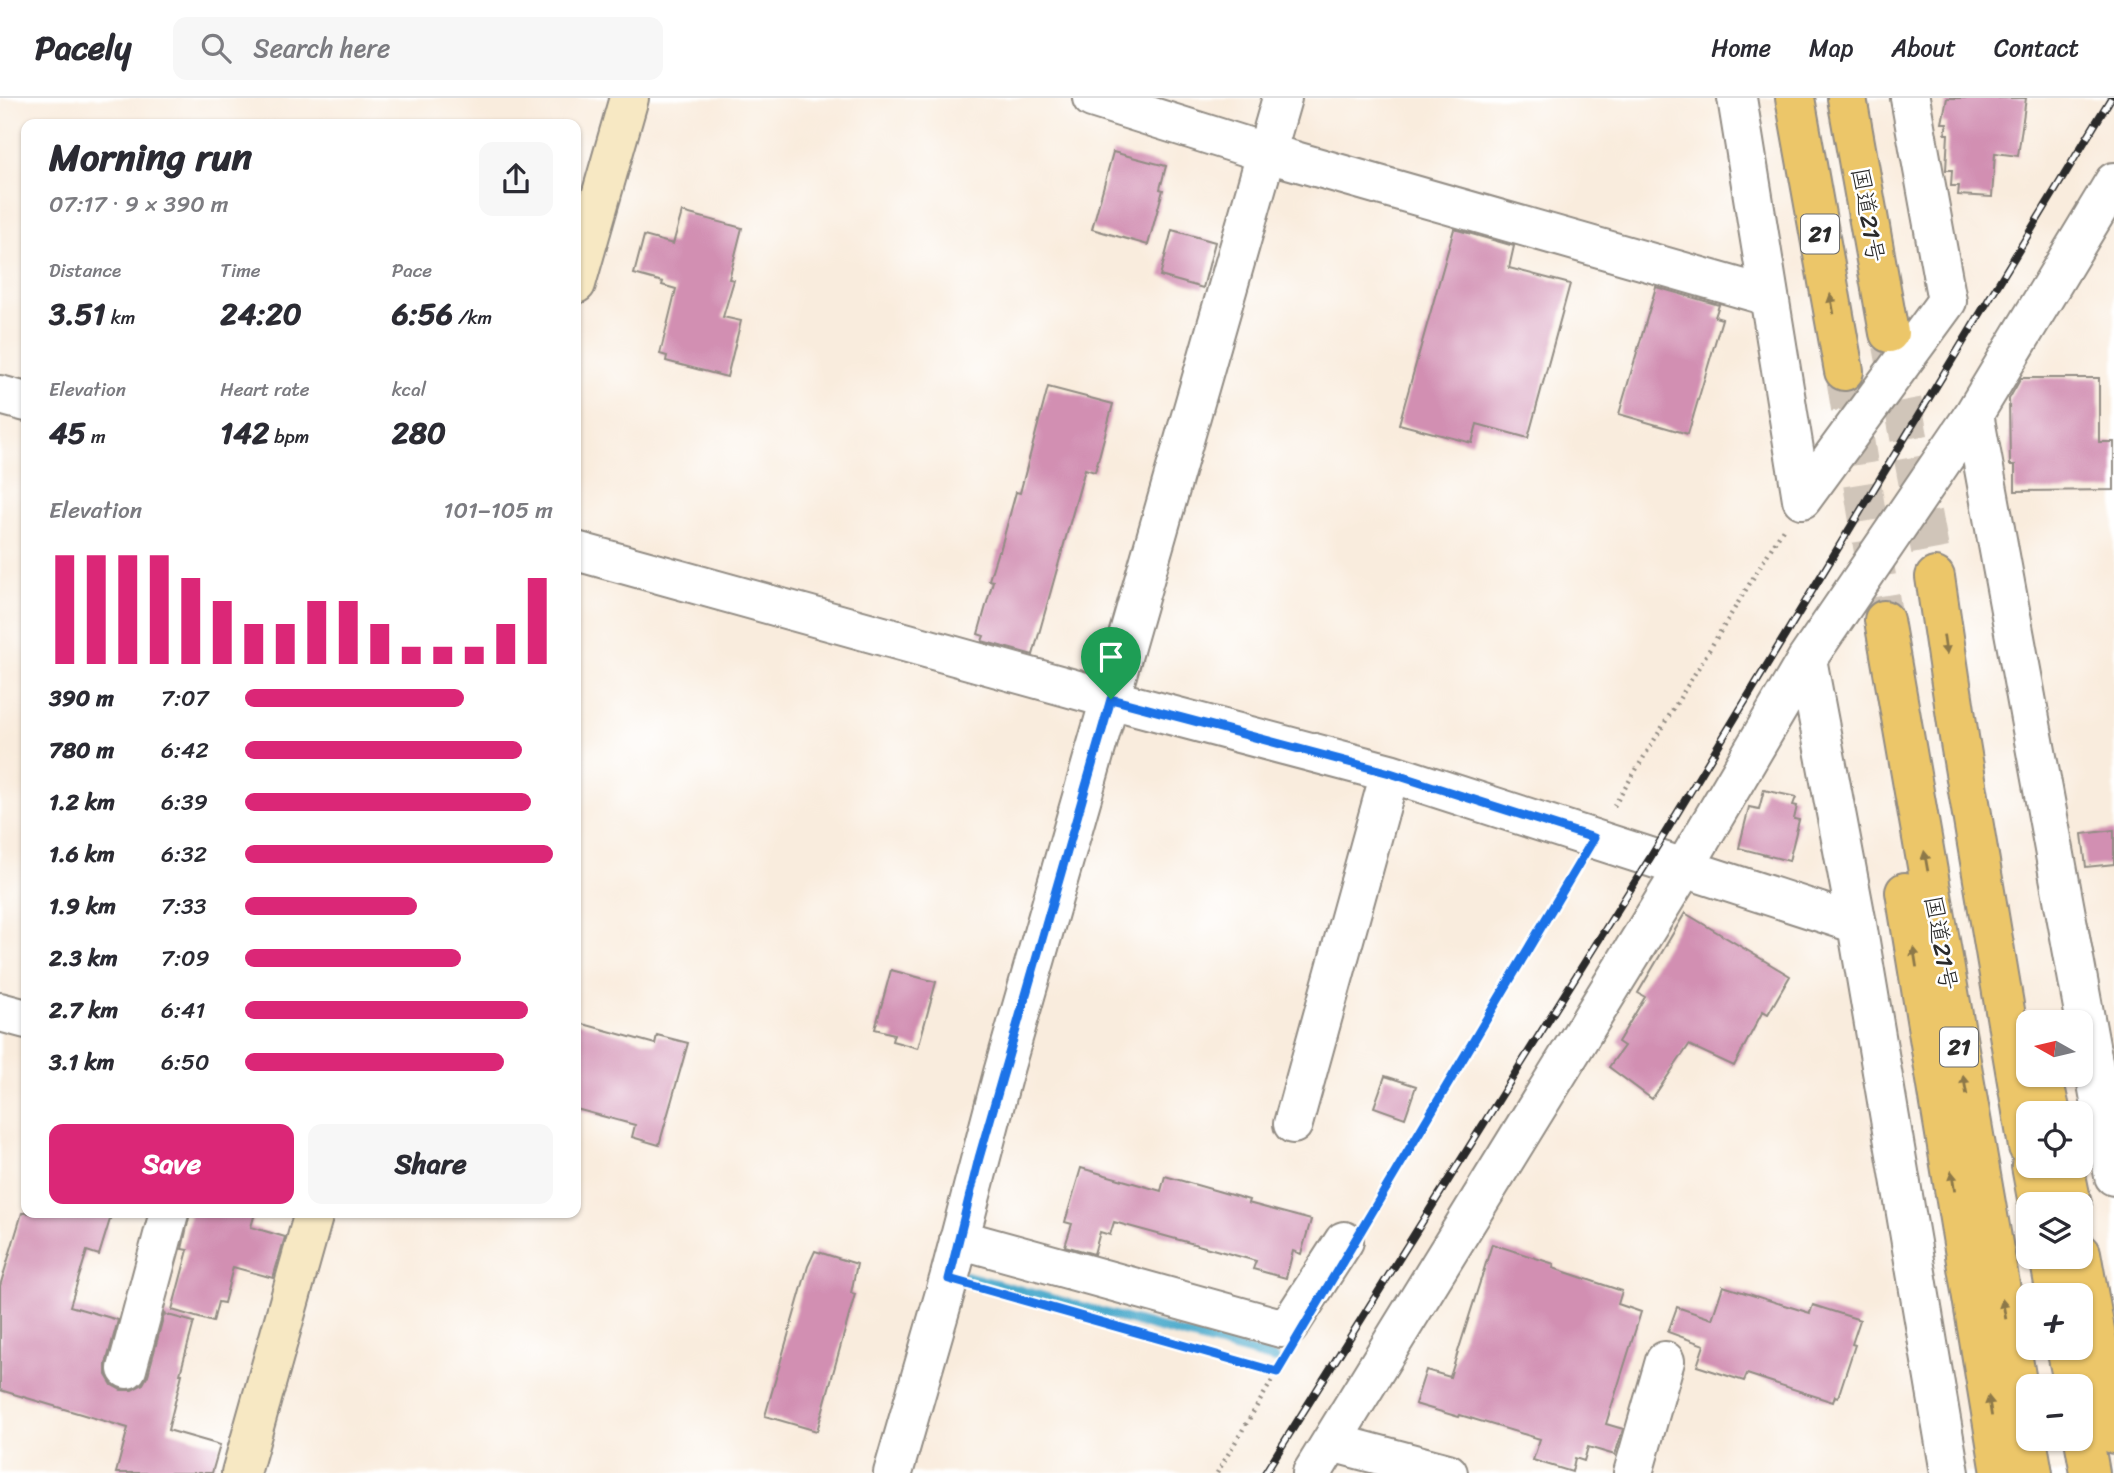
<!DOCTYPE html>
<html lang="en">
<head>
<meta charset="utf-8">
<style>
	:root { --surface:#fff; --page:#f7f7f7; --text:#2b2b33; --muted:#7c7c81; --line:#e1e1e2; --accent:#db2777 }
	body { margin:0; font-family:Sriracha,"Klee One",sans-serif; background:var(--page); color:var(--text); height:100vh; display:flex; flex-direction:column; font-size:26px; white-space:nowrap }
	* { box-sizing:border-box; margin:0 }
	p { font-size:23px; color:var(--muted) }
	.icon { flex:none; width:38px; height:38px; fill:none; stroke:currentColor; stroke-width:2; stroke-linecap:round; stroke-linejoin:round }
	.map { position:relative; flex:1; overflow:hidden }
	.side { position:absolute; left:21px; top:21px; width:560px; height:1099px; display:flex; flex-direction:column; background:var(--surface); border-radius:14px; box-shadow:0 2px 5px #0004 }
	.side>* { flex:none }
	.needle { width:46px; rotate:278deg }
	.tools { position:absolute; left:2016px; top:912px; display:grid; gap:14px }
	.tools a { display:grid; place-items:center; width:77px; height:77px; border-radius:14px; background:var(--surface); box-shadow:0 2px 5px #0004; font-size:35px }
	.pin { position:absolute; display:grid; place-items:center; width:60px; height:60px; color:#fff; margin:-72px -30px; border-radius:50% 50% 50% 0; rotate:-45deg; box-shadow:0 0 7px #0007 }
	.pin .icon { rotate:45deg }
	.round { display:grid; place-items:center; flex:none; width:74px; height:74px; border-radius:14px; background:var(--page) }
	.head { display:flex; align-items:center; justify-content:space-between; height:119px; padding:0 28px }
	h1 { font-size:38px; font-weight:700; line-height:52px }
	.stats { display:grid; grid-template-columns:repeat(3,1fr); gap:10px; height:119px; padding:7px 28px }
	.stats div { display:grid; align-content:center }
	.stats b { font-size:30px; font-weight:700 }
	.stats small { font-size:19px; font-weight:400 }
	.stats p { font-size:19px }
	.chart { height:196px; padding:14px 28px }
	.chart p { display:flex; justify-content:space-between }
	.chart svg { width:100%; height:126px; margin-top:7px; stroke:var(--accent); stroke-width:6 }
	.button { display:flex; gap:14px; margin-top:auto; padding:14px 28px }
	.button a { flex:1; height:80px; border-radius:14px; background:var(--accent); color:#fff; font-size:28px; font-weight:700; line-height:80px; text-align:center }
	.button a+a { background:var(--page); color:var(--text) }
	ul { padding:0 28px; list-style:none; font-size:23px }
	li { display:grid; grid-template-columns:112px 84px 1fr; align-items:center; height:52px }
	li i { height:18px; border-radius:9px; background:var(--accent) }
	header { display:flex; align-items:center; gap:42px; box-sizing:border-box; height:98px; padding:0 35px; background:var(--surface); border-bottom:2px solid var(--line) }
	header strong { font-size:33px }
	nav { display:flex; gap:38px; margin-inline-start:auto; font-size:24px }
	.search { width:490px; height:63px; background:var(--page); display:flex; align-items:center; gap:18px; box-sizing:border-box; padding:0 24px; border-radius:14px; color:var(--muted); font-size:26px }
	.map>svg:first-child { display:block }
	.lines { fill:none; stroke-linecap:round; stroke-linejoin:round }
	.stream { stroke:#4dabcc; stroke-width:10 }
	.building { fill:#d28fb2 }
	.highway-tunnel { stroke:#d0c5b9; stroke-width:38; stroke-dasharray:38 19; stroke-linecap:butt }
	.street-casing { stroke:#928c84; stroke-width:42 }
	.secondary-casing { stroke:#928c84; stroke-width:42 }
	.highway-casing { stroke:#928c84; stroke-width:42 }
	.path { stroke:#928c84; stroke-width:4.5; stroke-dasharray:2 5; stroke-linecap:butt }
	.street { stroke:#fff; stroke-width:38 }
	.secondary { stroke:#f7e8c3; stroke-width:38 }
	.highway { stroke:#ecc669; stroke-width:38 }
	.rail-casing { stroke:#2b2b2b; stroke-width:8 }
	.rail { stroke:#fff; stroke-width:5; stroke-dasharray:16; stroke-linecap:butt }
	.oneway { fill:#8c784a }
	.route-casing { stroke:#fff; stroke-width:14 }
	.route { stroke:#1a73e8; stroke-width:9 }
	.labels { text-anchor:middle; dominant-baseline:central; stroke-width:5; stroke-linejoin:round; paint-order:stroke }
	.shield { fill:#fff; stroke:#6b6b6b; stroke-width:2 }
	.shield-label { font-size:23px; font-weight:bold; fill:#2b2b2b }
	.street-label { font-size:24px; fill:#2b2b2b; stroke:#fff }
</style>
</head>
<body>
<header>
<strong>Pacely</strong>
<div class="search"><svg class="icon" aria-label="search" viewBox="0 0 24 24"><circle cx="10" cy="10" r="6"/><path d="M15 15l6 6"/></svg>Search here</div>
<nav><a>Home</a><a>Map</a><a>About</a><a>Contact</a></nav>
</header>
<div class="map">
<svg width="2114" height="1375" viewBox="0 0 2114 1375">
	<rect width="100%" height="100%" fill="#fff"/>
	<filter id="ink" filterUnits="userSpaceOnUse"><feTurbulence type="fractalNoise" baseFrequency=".0143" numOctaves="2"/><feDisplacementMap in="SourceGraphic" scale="14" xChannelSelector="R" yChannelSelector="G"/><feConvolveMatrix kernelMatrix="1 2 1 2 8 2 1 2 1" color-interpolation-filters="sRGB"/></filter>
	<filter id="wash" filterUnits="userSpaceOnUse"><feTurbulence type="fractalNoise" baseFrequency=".00686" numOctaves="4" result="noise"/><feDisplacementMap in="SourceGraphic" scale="28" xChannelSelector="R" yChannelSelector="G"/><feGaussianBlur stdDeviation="1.57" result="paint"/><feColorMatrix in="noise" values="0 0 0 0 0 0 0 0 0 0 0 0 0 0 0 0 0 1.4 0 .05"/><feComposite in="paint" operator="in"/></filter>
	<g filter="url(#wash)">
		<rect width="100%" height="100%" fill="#f9ecdd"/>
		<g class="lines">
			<path class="stream" d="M 966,1178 L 1275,1261"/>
		</g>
		<g id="blocks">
			<path class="building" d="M 1947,0 L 2026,0 L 2018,58 L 1995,55 L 1992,99 L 1958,97 L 1959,88 L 1951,88 L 1952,72 L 1946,72 L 1948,36 L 1945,36 L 1947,25 L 1942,25 Z
				M 1113,54 L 1166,68 L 1160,91 L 1163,92 L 1148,147 L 1092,131 Z
				M 682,114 L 742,130 L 729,181 L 734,182 L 723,219 L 741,223 L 727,279 L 666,263 L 667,258 L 660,256 L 676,191 L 662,187 L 663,184 L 634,176 L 644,138 L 673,146 Z
				M 1454,131 L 1514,148 L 1509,170 L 1570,186 L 1528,340 L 1477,326 L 1472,345 L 1399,326 Z
				M 1172,132 L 1215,144 L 1203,190 L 1160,178 Z
				M 1656,189 L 1719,207 L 1715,219 L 1722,221 L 1688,336 L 1619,316 Z
				M 2021,280 L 2099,280 L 2099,344 L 2114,344 L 2114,392 L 2015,393 L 2015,367 L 2010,367 L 2009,301 Z
				M 1048,289 L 1113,306 L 1095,374 L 1085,371 L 1033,557 L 982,543 L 984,538 L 978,536 L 993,483 L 989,482 L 998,453 L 1000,453 L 1016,394 L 1020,395 Z
				M 1764,692 L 1796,699 L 1793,707 L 1797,708 L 1794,721 L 1799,722 L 1789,763 L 1739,750 L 1749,709 L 1759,711 Z
				M 2114,732 L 2114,766 L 2086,769 L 2082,736 Z
				M 1685,815 L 1790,878 L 1768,916 L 1763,913 L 1734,968 L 1689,947 L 1652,1001 L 1609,969 L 1624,948 L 1618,944 L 1645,899 L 1638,895 Z
				M 891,872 L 936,884 L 918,950 L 892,943 L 894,936 L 875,931 Z
				M 576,924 L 655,946 L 657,937 L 688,945 L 659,1047 L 632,1039 L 635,1027 L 576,1011 Z
				M 1385,978 L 1416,988 L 1405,1020 L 1374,1009 Z
				M 1081,1070 L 1161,1093 L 1165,1078 L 1249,1102 L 1248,1105 L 1311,1122 L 1301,1156 L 1293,1153 L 1286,1180 L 1253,1171 L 1256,1163 L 1114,1124 L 1110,1137 L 1100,1134 L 1094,1156 L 1065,1148 L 1072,1126 L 1065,1124 Z
				M 22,1115 L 112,1115 L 99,1157 L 87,1153 L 70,1208 L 118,1222 L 106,1266 L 106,1277 L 112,1287 L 121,1292 L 132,1292 L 143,1286 L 148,1277 L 164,1216 L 194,1224 L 180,1276 L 182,1276 L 168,1332 L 220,1347 L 212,1375 L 116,1375 L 128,1330 L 0,1292 L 0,1188 Z
				M 190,1115 L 255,1115 L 251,1129 L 285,1139 L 273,1180 L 233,1169 L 224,1205 L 218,1204 L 213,1224 L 172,1212 L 188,1152 L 182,1151 Z
				M 1492,1146 L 1554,1166 L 1553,1170 L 1622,1193 L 1618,1206 L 1641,1214 L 1606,1326 L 1623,1331 L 1615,1357 L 1588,1349 L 1584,1363 L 1575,1360 L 1572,1374 L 1533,1362 L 1540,1341 L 1460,1317 L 1459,1319 L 1415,1306 L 1426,1272 L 1450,1279 Z
				M 815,1153 L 857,1166 L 851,1195 L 855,1196 L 817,1333 L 765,1318 L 808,1168 Z
				M 1723,1188 L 1810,1215 L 1813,1207 L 1860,1222 L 1852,1246 L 1855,1247 L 1838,1299 L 1835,1298 L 1833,1304 L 1747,1276 L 1744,1283 L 1697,1268 L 1704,1247 L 1668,1234 L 1677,1209 L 1712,1221 Z"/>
		</g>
	</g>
	<g filter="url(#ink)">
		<use href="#blocks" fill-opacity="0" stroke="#928c84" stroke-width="2"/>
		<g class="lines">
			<path class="highway-tunnel" d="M 1892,247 L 1935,479
				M 1844,273 L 1884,522"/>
			<defs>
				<path id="street" d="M 1092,0 L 1267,55 L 1768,198
					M 1737,0 L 1802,401
					M 0,297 L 26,304
					M 1974,316 L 2114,1078
					M 1802,401 L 1947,203 L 1910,0
					M 576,453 L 1110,601 L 1390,675 L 1684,770 L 1807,561 L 1974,316 L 2114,84
					M 1807,561 L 1857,826 L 1950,1375
					M 0,914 L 26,921
					M 1293,1026 L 1390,675
					M 959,1141 L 1281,1230 L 1289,1228 L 1344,1143
					M 127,1271 L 169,1115
					M 1331,1344 L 1448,1375
					M 893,1375 L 949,1181 L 1003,975 L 1282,0
					M 1312,1375 L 1684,770 L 1857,826
					M 1633,1375 L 1665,1263"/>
				<path id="secondary" d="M 576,186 L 629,0
					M 241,1375 L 314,1115"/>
				<path id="highway" d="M 1795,0 L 1844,273
					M 1847,0 L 1889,235
					M 1935,479 L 1959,639 L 2028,1049
					M 1884,522 L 2033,1375
					M 1905,794 L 2001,1375
					M 2042,976 L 2051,1015
					M 2031,1068 L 2038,1106
					M 2064,1068 L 2072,1106
					M 2081,1155 L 2114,1336
					M 2049,1158 L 2056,1197
					M 2066,1250 L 2074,1288
					M 2081,1325 L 2090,1375"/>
			</defs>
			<use href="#street" class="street-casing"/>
			<use href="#secondary" class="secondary-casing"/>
			<use href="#highway" class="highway-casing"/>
			<path class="path" d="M 1614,708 L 1783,431
				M 1370,1117 L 1575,772
				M 985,1191 L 1277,1274
				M 1217,1375 L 1282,1266"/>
			<use href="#street" class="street"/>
			<use href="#secondary" class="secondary"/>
			<use href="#highway" class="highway"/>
			<defs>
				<path id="rail" d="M 1265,1375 L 1650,760 L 2111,0"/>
			</defs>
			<use href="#rail" class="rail-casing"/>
			<use href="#rail" class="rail"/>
		</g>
		<defs><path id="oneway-solid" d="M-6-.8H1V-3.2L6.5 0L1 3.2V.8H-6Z" transform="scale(1.75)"/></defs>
		<g class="oneway">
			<use href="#oneway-solid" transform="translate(1832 206) rotate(-100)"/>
			<use href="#oneway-solid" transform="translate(1945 547) rotate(82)"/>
			<use href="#oneway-solid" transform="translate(1926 763) rotate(-100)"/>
			<use href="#oneway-solid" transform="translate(1915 859) rotate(-99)"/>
			<use href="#oneway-solid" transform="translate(1965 987) rotate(-100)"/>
			<use href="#oneway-solid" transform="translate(1953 1083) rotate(-99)"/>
			<use href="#oneway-solid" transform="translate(2004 1211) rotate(-100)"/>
			<use href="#oneway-solid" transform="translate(1990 1308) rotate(-99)"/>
		</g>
	</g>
	<g class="lines" filter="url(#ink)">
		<defs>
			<path id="route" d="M 1111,601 L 1390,675 L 1594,740 L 1277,1274 L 949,1181 L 979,1060 Z"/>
		</defs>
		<use href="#route" class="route-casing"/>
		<use href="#route" class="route"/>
	</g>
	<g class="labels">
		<g class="shield">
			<rect x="1801" y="116.5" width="38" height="39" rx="5"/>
			<rect x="1940" y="929.5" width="38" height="39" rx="5"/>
		</g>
		<g class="shield-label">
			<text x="1820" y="136">21</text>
			<text x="1959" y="949">21</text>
		</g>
		<g class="street-label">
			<text transform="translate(1868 117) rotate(80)">国道21号</text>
			<text transform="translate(1941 845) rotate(80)">国道21号</text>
		</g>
	</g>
</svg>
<div class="tools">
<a><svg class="needle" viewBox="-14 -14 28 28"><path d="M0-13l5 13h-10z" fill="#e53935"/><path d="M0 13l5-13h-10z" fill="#7c7c81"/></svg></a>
<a><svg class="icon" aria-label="locate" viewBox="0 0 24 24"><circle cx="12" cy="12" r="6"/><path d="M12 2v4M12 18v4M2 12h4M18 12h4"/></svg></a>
<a><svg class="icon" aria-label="layers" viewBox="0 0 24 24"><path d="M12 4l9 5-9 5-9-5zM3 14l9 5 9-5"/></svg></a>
<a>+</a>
<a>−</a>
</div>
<div class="pin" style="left:1111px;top:601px;background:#1e9e55"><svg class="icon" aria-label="arrive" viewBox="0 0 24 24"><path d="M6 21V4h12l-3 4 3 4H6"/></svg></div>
<section class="side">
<div class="head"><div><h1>Morning run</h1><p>07:17 · 9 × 390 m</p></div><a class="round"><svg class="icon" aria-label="share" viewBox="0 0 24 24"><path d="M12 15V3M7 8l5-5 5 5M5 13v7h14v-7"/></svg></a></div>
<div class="stats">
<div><p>Distance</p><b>3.51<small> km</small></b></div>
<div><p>Time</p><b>24:20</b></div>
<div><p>Pace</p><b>6:56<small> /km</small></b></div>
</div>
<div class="stats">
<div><p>Elevation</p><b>45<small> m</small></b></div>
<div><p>Heart rate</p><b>142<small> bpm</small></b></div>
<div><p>kcal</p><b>280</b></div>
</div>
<div class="chart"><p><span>Elevation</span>101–105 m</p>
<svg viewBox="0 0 160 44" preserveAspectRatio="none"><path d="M5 44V6M15 44V6M25 44V6M35 44V6M45 44V14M55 44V22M65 44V30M75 44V30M85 44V22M95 44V22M105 44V30M115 44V38M125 44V38M135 44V38M145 44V30M155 44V14"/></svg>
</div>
<ul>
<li><b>390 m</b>7:07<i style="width:71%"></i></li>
<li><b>780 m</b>6:42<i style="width:90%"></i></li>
<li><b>1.2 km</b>6:39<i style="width:93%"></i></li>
<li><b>1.6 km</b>6:32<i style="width:100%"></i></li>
<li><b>1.9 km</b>7:33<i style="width:56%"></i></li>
<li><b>2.3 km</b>7:09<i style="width:70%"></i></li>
<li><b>2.7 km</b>6:41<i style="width:92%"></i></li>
<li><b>3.1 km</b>6:50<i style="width:84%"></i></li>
</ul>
<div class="button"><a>Save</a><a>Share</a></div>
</section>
</div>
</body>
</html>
